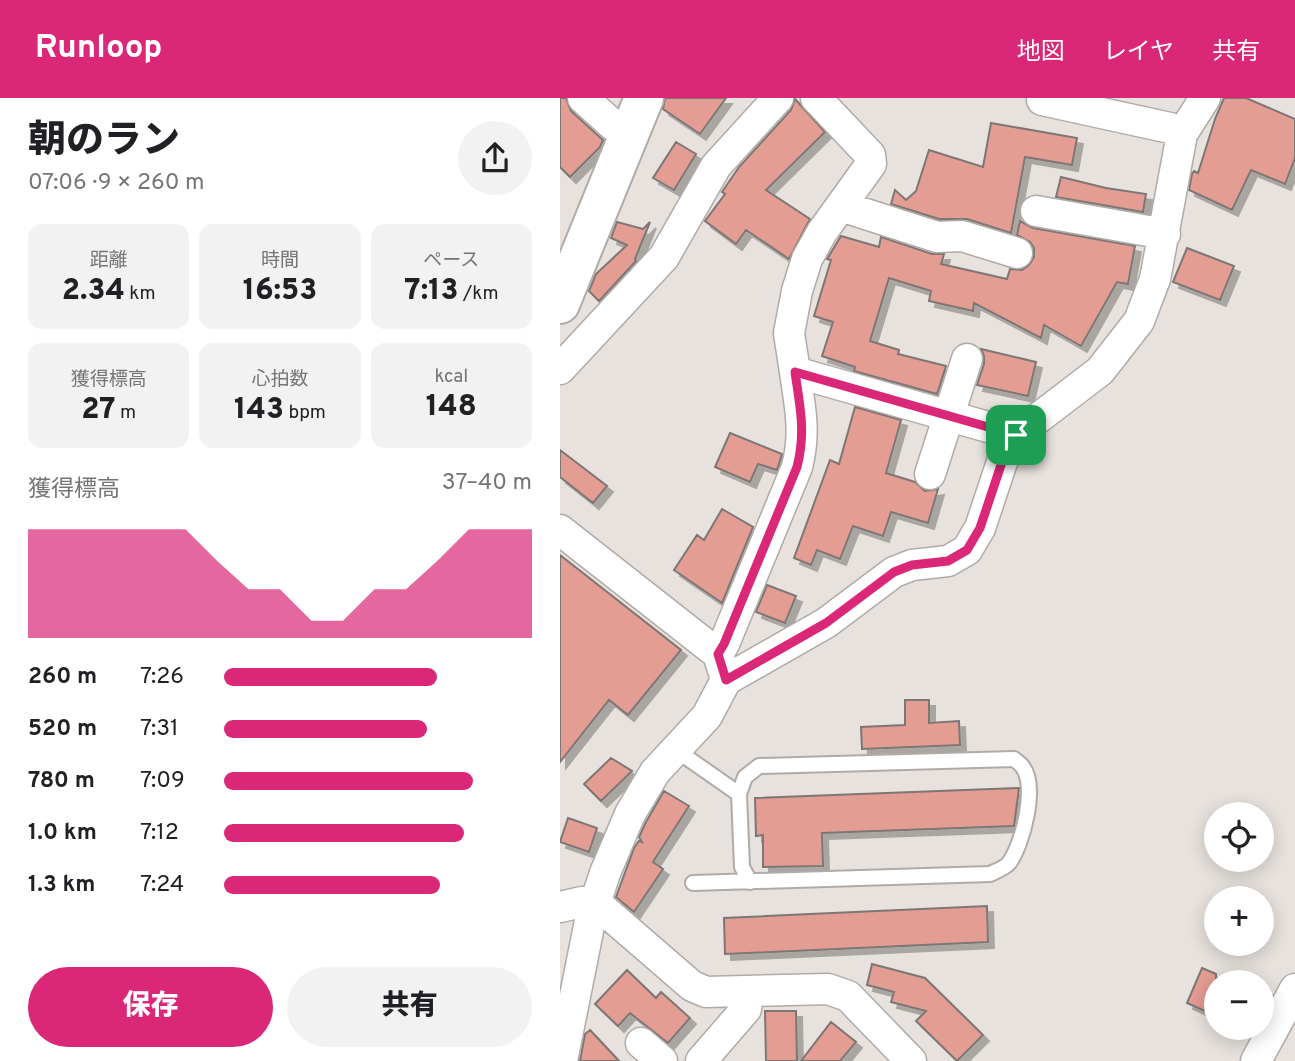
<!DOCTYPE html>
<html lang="ja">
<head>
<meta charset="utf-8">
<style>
	:root { --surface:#fff; --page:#f2f2f2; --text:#202124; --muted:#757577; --accent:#db2777 }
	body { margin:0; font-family:Overpass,"Noto Sans JP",sans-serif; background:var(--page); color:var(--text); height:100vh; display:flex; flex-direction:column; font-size:26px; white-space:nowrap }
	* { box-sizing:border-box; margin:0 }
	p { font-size:23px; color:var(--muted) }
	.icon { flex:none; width:38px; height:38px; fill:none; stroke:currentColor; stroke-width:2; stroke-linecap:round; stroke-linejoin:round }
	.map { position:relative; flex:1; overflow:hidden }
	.side { display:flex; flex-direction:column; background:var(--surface); width:560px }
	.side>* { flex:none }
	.fabs { position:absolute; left:644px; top:704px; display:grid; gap:14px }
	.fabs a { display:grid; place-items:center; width:70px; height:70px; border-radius:50%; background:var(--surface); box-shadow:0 4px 18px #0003; font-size:35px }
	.pin { position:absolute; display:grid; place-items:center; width:60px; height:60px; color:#fff; margin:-30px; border-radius:14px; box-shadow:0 4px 10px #0006 }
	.round { display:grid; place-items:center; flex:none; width:74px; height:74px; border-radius:37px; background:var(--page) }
	.summary { display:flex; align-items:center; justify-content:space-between; height:119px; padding:0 28px }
	h1 { font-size:38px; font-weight:800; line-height:52px }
	.stats { display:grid; grid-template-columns:repeat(3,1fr); gap:10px; height:119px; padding:7px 28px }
	.stats div { display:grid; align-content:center; border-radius:14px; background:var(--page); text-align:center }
	.stats b { font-size:30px; font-weight:800 }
	.stats small { font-size:19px; font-weight:400 }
	.stats p { font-size:19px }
	.chart { height:196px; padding:14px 28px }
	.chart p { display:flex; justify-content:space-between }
	.chart svg { width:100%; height:126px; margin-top:7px; fill:var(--accent); opacity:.7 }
	.cta { display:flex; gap:14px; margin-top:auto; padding:14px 28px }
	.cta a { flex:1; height:80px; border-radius:42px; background:var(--accent); color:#fff; font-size:28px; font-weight:800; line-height:80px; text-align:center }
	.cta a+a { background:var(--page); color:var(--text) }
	ul { padding:0 28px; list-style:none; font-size:23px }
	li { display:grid; grid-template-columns:112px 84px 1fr; align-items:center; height:52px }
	li i { height:18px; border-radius:9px; background:var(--accent) }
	header { display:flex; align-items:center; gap:42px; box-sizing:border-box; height:98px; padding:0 35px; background:var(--accent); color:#fff }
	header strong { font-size:33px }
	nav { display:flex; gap:38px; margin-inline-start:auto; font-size:24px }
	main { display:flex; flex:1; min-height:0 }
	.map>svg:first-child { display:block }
	.building { fill:#e49d93; stroke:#7d7675; stroke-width:2; filter:url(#shadow) }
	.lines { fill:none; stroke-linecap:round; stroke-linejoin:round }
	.lane-casing { stroke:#b1aba7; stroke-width:18 }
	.street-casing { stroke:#b1aba7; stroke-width:33 }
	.secondary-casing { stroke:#b1aba7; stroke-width:42 }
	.lane { stroke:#fff; stroke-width:14 }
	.street { stroke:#fff; stroke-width:30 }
	.secondary { stroke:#fff; stroke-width:38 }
	.route-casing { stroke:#fff; stroke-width:14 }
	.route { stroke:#db2777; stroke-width:9 }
</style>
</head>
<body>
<header>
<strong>Runloop</strong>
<nav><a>地図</a><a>レイヤ</a><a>共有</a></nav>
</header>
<main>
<section class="side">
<div class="summary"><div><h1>朝のラン</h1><p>07:06 · 9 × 260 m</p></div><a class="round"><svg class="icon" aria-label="share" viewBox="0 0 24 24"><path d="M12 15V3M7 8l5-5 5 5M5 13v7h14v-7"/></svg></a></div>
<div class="stats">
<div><p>距離</p><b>2.34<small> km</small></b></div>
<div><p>時間</p><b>16:53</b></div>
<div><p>ペース</p><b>7:13<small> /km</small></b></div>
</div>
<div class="stats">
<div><p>獲得標高</p><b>27<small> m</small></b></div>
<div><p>心拍数</p><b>143<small> bpm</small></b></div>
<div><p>kcal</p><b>148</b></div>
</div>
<div class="chart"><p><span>獲得標高</span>37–40 m</p>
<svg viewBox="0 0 160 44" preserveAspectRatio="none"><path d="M0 44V6L10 6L20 6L30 6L40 6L50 6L60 17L70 27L80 27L90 38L100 38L110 27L120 27L130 17L140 6L150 6L160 6V44z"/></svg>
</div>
<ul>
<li><b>260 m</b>7:26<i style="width:69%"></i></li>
<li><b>520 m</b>7:31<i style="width:66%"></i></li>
<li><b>780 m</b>7:09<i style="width:81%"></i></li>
<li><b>1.0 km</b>7:12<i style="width:78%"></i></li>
<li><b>1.3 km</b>7:24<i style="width:70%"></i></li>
</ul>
<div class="cta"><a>保存</a><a>共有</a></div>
</section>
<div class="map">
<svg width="735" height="963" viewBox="0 0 735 963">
	<defs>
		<filter id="shadow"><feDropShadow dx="6" dy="6" stdDeviation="0" flood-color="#0004"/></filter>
	</defs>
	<rect width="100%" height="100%" fill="#e7e2dd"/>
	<path class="building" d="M 0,0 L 6,0 L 11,13 L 43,42 L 40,49 L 10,79 L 0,69 Z
		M 105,0 L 166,0 L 140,36 L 103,11 Z
		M 664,0 L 686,0 L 735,21 L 735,60 L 725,86 L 691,72 L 672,112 L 629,92 L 632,76 L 634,73 L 638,75 L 655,21 Z
		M 235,1 L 265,34 L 206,92 L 250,121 L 229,161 L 186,132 L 176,146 L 145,123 L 165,96 L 162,94 L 179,69 L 231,12 Z
		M 431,25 L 517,40 L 512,67 L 465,59 L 451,135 L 407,121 L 379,121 L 331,106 L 335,92 L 346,102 L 356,93 L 369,52 L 423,69 Z
		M 116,44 L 136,56 L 114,92 L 93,80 Z
		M 501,79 L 546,90 L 586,96 L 583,114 L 496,99 Z
		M 460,123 L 473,130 L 575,148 L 568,186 L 557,184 L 521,248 L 484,227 L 481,240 L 414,205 L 413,213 L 369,203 L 371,193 L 329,180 L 310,243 L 339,252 L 338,256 L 386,268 L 377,296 L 294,273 L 295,269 L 262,258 L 273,224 L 254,218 L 271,162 L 267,161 L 281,138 L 319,149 L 321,139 L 372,156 L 384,156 L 381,166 L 447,181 L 450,171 L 462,172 L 469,167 L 474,159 L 474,150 L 470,144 L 457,137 Z
		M 57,124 L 83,131 L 90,124 L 75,161 L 76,163 L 39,203 L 29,193 L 36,176 L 67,147 L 51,140 Z
		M 627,150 L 674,168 L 660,202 L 613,184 Z
		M 421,251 L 476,264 L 468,298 L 417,287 L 424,266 L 424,258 Z
		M 295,309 L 341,322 L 326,375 L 355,384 L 365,393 L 378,391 L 368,425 L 331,414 L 323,438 L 293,428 L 280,461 L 257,452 L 251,467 L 234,460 L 270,362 L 279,366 Z
		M 170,335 L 222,356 L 217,372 L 198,366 L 190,384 L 155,369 Z
		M 0,352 L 47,388 L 33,405 L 0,379 Z
		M 162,411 L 193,429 L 162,505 L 114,472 L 137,437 L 144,442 Z
		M 0,457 L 121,552 L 68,617 L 49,602 L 0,664 Z
		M 207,487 L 236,498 L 225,525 L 196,514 Z
		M 345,602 L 369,602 L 369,625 L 399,623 L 400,647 L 302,651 L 301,629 L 345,627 Z
		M 51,660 L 72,673 L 41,703 L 24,686 Z
		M 459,690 L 454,728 L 262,735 L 263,768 L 203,769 L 203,737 L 196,738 L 195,700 Z
		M 104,693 L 129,708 L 93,764 L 103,771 L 74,814 L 56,799 L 74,750 L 79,743 L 82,744 L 79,739 L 86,724 Z
		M 8,720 L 37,730 L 29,754 L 0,744 Z
		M 427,808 L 428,844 L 165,856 L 164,820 Z
		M 312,866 L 365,880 L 423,937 L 397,963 L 356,923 L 366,913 L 331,904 L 334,894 L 307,887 Z
		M 642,870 L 656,876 L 656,918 L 627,905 Z
		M 67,872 L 96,900 L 101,894 L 130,920 L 108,945 L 70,915 L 58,928 L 35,906 Z
		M 205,913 L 236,913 L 237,963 L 206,963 Z
		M 271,924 L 296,944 L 280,963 L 241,963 Z
		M 30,932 L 59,963 L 20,963 L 25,936 Z"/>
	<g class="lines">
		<defs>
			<path id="lane" d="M 116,652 L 179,696
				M 133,785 L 430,776 C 436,773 445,770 449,765 C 463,746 478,687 462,668 C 460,665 456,663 454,661 L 199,668 L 185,679 L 179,696 L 182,769 L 190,784"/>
			<path id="street" d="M 23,0 L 53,27 L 69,37
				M 256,0 L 310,57 L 311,66 L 262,134 L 247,161 L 237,193 L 229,235 L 235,274 L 456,337
				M 482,2 L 610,30 L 622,36
				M 281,108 L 377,139 L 402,138 L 457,155
				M 476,113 L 605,136
				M 0,271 L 104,159 L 156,68 L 218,0
				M 370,376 L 407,261
				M 0,432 L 158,556 L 164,575
				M 158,556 L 164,546 L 237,369 C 246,334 240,309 235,274
				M 0,809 L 22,804 L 36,805 L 132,888 L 146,894 L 268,891 L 288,898 L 351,963
				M 81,945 L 102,963
				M 2,963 L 31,818 L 45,775 L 70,716 L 95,674 L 147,618 L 166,582 L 266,525 L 334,474 L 352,467 L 388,463 L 407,452 L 420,430 L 442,364 L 456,337 L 540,273 L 579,223 L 595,181 L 622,36 L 645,0
				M 141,963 L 186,911 L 188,893
				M 696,963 L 735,891"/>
			<path id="secondary" d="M 0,206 L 84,0"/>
		</defs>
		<use href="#lane" class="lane-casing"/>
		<use href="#street" class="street-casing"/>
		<use href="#secondary" class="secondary-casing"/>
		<use href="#lane" class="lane"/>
		<use href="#street" class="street"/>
		<use href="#secondary" class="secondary"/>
	</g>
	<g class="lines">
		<defs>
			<path id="route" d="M 235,274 L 456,337 L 442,364 L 420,430 L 407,452 L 388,463 L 352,467 L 334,474 L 266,525 L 166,582 L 158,556 L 164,546 L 237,369 C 246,334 240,309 235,274 Z"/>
		</defs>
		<use href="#route" class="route-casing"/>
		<use href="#route" class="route"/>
	</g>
</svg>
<div class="fabs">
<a><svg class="icon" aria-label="locate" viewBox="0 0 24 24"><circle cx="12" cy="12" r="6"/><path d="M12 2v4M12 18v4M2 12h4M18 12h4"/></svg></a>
<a>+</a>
<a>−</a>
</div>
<div class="pin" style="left:456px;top:337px;background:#1e9e55"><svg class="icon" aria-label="arrive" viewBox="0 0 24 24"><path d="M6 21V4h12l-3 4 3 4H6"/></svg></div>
</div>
</main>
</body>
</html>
